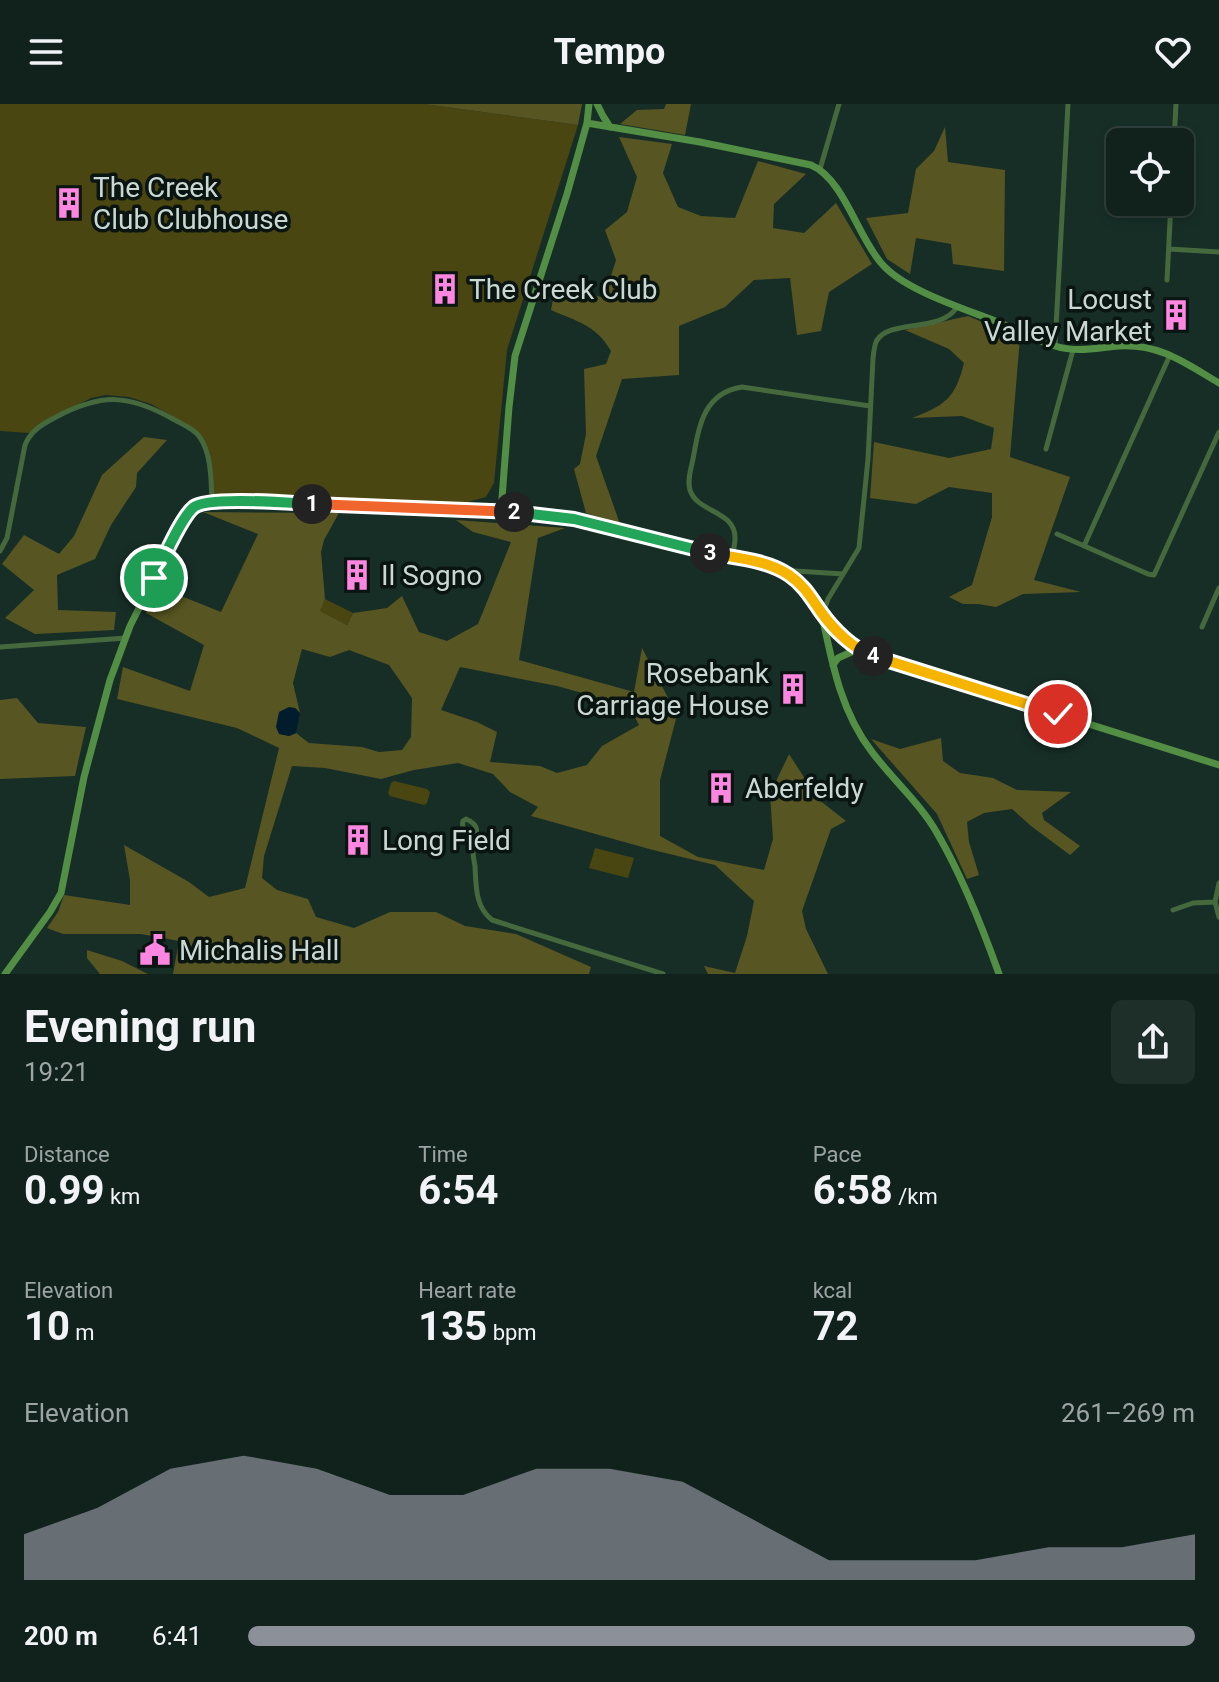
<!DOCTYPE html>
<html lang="en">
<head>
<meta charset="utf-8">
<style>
	:root { --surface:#11221d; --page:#1e2f2a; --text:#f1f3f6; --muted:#9ca4a4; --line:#303f3b; --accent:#8c9099 }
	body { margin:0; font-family:Roboto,sans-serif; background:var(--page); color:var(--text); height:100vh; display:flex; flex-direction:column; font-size:30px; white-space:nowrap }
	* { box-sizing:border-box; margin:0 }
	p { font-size:26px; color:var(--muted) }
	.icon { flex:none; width:44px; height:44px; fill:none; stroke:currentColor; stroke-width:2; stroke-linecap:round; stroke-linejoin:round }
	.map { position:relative; height:870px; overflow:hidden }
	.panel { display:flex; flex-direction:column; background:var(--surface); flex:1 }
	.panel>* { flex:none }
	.fabs { position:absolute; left:1106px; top:24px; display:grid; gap:16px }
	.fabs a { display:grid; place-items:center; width:88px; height:88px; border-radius:12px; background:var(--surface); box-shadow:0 4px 12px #0003,0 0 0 2px var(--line); font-size:40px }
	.pin { position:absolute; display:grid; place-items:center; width:68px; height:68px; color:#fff; margin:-34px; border:4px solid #fff; border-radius:50%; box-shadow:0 2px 8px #0007 }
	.km { position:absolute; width:40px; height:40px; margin:-20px; border-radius:50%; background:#222; color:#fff; font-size:22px; line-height:40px; text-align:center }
	.round { display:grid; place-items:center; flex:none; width:84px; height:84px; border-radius:12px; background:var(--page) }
	.overview { display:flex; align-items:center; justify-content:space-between; height:136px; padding:0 24px }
	h1 { font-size:44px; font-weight:700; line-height:60px }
	.metrics { display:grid; grid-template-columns:repeat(3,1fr); gap:12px; height:136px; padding:8px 24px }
	.metrics div { display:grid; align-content:center }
	.metrics b { font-size:40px; font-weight:700 }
	.metrics small { font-size:22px; font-weight:400 }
	.metrics p { font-size:22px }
	.chart { height:224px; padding:16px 24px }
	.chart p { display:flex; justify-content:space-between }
	.chart svg { width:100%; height:144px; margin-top:8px; fill:var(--accent); opacity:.7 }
	ul { padding:0 24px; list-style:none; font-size:26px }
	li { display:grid; grid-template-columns:128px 96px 1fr; align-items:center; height:60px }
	li i { height:20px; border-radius:10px; background:var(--accent) }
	header { display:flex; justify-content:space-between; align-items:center; height:104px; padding:0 24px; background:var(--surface); font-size:36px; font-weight:700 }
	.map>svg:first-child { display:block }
	.green { fill:#494611 }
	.forest { fill:#575521; fill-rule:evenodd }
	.water { fill:#001c2d }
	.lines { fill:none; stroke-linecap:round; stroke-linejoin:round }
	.street { stroke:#45693c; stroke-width:5 }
	.secondary { stroke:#528e44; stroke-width:7 }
	.split-1-casing { stroke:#fff; stroke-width:16 }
	.split-2-casing { stroke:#fff; stroke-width:16 }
	.split-3-casing { stroke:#fff; stroke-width:16 }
	.split-4-casing { stroke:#fff; stroke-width:16 }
	.split-5-casing { stroke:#fff; stroke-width:16 }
	.split-1 { stroke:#22a559; stroke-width:10 }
	.split-2 { stroke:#f0652b; stroke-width:10 }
	.split-3 { stroke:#22a559; stroke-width:10 }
	.split-4 { stroke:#f5b400; stroke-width:10 }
	.split-5 { stroke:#f5b400; stroke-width:10 }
	.labels { text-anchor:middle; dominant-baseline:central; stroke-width:7; stroke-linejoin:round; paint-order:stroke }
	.poi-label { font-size:28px; fill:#cad8d3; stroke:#0a1410; text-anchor:start }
</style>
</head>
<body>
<header><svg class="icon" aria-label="menu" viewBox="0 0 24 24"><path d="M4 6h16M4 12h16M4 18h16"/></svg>Tempo<svg class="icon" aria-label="heart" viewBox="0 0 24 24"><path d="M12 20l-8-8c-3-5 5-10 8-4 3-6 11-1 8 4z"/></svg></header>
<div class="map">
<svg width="1219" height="870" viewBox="0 0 1219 870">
	<rect width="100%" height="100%" fill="#172e27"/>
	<path class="green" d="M 0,0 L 424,0 L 578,21 L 507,246 L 494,379 L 486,393 L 464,399 L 213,395 L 212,362 L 193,324 L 151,300 L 129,293 L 106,291 L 91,294 L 40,320 L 29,329 L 0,327 Z
		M 325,495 L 353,509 L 347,521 L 319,507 Z
		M 394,677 L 427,685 L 430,688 L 427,699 L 424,701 L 390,692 L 388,689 L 391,679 Z
		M 595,744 L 634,754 L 628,774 L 589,764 Z"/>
	<path class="forest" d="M 424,0 L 582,0 L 578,21 Z
		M 666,0 L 691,0 L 685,31 L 620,20 L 637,6 L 664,5 Z
		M 945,23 L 948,58 L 1005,66 L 1004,167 L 953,160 L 951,140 L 916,134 L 910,170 L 887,155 L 866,114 L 908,109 L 916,65 L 934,47 Z
		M 619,33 L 672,40 L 663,69 L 678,103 L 701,112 L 735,114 L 758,57 L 806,70 L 774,100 L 773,124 L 804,129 L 836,99 L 872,160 L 829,188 L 821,227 L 797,231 L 790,174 L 754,176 L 725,203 L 679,222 L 679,271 L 622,275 L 596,352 L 620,420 L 586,409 L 574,365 L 580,360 L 586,330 L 584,265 L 606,260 L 611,247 C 596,221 578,218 551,206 L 556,179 L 604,194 L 616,156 L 605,126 L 627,108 L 637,73 Z
		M 968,212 L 1020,234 L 1010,353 L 1070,373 L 1034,476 L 1081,488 L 1023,490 L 996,503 L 978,500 L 963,500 L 949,493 L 972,481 L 992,413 L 992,389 L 949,383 L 916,400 L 870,394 L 874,338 L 949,354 L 991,345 L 994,324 L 962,312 L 912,314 C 945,301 955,295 964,259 L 949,245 L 905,226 Z
		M 144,333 L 167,336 L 137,369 L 136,383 L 111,421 L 95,455 L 57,471 L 58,506 L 116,508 L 114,526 L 35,530 L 5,514 L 34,486 L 2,460 L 24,431 L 59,450 L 74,432 L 102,371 Z
		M 203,408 L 339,409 L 324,436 L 321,448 L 325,495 L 320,507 L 347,521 L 353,509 L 387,504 L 402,492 L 419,528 L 447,537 L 478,520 L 511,438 L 473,428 L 456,416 L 565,424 L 538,434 L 519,556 L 634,588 L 642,544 L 677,611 L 660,676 L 660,732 L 698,753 L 764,766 L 773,735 L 770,690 L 789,650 L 818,695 L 846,717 L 831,725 L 802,807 L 806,825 L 828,870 L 708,870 L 704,862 L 735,869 L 747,832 L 754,797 L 715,761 L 653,746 L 531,712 L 538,703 L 510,688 L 493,670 L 458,659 L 414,666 L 381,675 L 325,664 L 292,662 L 264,752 L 262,774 L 277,786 L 308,795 L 316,813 L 354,824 L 390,808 L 436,808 L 465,822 L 516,830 L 591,863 L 589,870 L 173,870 L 179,837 L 141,830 L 63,830 L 47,824 L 58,808 L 64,791 L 130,801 L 130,776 L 124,741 L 189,778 L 209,793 L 245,784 L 279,644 L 237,624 L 117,595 L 123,563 L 190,587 L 204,541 L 146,509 L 159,483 L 221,508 L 258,430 ZM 302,545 L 330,553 L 349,546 L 389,561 L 412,594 L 411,633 L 402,646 L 379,648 L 362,643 L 309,639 L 296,629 L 289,632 L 280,630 L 295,604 L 300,609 L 293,579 ZM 460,563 L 557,582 L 629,602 L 639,621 L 602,642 L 587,661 L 557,669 L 540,662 L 490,658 L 497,628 L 477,618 L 441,606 Z
		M 17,594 L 38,619 L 86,623 L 75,672 L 0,675 L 0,596 Z
		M 941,634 L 943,657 L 960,669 L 993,674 L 1017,686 L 1071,688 L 1042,709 L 1044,716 L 1080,742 L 1070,751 L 1031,722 L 1012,705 L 984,709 L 967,718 L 969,738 L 979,771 L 967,775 L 937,710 L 871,635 L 900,645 Z
		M 87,846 L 122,857 L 148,870 L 100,870 L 87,854 Z"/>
	<path class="water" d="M 289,603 L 295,604 L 300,609 L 296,629 L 289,632 L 279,630 L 276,623 L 279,608 Z"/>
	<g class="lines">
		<path class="street" d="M 1174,38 L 1176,0
			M 820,65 L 839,0
			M 1169,145 L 1219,148
			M 1167,176 L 1171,98
			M 1055,242 L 1068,0
			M 1046,345 L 1073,246
			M 1057,430 L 1148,470 L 1154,471 L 1219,328
			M 1084,442 L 1170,251
			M 0,447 L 7,434 L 25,341 C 31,326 43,320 56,313 C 102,289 128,290 173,315 C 182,320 193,324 199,332 C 212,350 211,377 212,398
			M 732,453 C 733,447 735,441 735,435 C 736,406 697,409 690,386 C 687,376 691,365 693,355 C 699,323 703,289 742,283 L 870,302
			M 780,466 L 843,470
			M 823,509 L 828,495 L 859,444 L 868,355 L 873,254 C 874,248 874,241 877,236 C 891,215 941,229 957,203
			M 1202,523 L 1219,484
			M 0,543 L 126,534
			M 473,741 C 467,735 461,727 463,717 L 466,715 C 482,722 476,730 473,742 C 472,748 474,756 475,762 C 476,781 475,803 492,816 L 663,870
			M 1219,779 L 1215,798 L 1219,813
			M 1173,806 L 1193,799 L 1215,798"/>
		<path class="secondary" d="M 597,0 L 603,12 L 610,23
			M 587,19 L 700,38 L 811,61 C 844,75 858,134 882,160 C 904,186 965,205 998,218 C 1017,226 1035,236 1055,242 C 1077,249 1096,244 1119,242 C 1161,240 1185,259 1219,279
			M 501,407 L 509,303 L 515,252 L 567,90 L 587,19 L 589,0
			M 822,511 C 832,559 841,608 872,648 C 893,676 920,699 937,729 C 961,770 983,825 999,870
			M 833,561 L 838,554 L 858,545
			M 5,870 L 50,808 L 61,789 L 84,673 L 110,576 L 130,522 L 186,411 L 193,404 L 201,400 L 227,398 L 339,400 L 501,407 L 574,415 L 678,442 L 768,461 L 780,466 L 802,481 L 810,490 L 822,510 L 850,538 L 866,550 L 1219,661"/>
	</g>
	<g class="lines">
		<defs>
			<path id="split-1" d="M 154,474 C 162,458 181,413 194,403 C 209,392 290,399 312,400"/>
			<path id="split-2" d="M 312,400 L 514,408"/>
			<path id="split-3" d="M 514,408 L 574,415 L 710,449"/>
			<path id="split-4" d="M 710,449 C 736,454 767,456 789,471 C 804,481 811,494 821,508 C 833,525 853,545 873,552"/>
			<path id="split-5" d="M 873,552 L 1058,610"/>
		</defs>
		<use href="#split-1" class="split-1-casing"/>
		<use href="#split-2" class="split-2-casing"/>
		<use href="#split-3" class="split-3-casing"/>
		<use href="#split-4" class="split-4-casing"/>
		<use href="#split-5" class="split-5-casing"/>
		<use href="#split-1" class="split-1"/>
		<use href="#split-2" class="split-2"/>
		<use href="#split-3" class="split-3"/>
		<use href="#split-4" class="split-4"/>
		<use href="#split-5" class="split-5"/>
	</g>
	<defs>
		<symbol id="building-bare" viewBox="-9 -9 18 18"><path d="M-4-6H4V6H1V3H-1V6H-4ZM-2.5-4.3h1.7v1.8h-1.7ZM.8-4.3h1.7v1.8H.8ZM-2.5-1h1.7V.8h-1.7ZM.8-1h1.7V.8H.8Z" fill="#fd86e1" stroke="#0a1410" stroke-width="2.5" paint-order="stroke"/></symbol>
		<symbol id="civic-bare" viewBox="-9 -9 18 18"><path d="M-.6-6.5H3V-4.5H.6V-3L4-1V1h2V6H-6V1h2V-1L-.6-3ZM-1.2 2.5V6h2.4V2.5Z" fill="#fd86e1" stroke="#0a1410" stroke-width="2.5" paint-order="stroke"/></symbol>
	</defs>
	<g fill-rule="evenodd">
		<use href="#building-bare" x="47" y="77" width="44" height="44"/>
		<use href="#building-bare" x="423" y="163" width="44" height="44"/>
		<use href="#building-bare" x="1154" y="189" width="44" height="44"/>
		<use href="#building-bare" x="335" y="449" width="44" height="44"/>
		<use href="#building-bare" x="771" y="563" width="44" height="44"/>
		<use href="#building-bare" x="699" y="662" width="44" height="44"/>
		<use href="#building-bare" x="336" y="714" width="44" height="44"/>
		<use href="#civic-bare" x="133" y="824" width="44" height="44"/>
	</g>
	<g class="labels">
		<g class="poi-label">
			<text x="93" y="83">The Creek<tspan x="93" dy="32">Club Clubhouse</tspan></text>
			<text x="469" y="185">The Creek Club</text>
			<text x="1152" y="195" text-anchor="end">Locust<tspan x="1152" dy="32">Valley Market</tspan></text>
			<text x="381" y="471">Il Sogno</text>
			<text x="769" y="569" text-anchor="end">Rosebank<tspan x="769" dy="32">Carriage House</tspan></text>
			<text x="745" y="684">Aberfeldy</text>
			<text x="382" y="736">Long Field</text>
			<text x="179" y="846">Michalis Hall</text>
		</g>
	</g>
</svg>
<div class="fabs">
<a><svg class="icon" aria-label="locate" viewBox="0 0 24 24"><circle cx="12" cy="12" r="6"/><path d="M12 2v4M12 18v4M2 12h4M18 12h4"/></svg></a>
</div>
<div class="pin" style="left:154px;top:474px;background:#1e9e55"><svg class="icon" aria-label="arrive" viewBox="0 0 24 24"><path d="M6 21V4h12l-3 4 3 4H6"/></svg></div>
<div class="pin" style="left:1058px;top:610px;background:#d93025"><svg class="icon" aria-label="check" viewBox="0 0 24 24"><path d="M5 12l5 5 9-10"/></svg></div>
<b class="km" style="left:312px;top:400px">1</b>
<b class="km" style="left:514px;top:408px">2</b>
<b class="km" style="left:710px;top:449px">3</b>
<b class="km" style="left:873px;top:552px">4</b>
</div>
<section class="panel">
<div class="overview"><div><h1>Evening run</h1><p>19:21</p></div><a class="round"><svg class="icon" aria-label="share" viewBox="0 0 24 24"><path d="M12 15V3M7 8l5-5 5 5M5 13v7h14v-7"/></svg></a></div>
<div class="metrics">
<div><p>Distance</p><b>0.99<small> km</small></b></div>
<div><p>Time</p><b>6:54</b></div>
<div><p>Pace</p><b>6:58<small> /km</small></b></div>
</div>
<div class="metrics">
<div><p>Elevation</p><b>10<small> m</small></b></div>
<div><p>Heart rate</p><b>135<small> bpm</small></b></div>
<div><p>kcal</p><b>72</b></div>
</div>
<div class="chart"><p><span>Elevation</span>261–269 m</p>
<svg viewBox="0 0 160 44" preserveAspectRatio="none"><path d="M0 44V30L10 22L20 10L30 6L40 10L50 18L60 18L70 10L80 10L90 14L100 26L110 38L120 38L130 38L140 34L150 34L160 30V44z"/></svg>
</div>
<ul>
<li><b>200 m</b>6:41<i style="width:100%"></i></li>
</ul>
</section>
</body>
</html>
